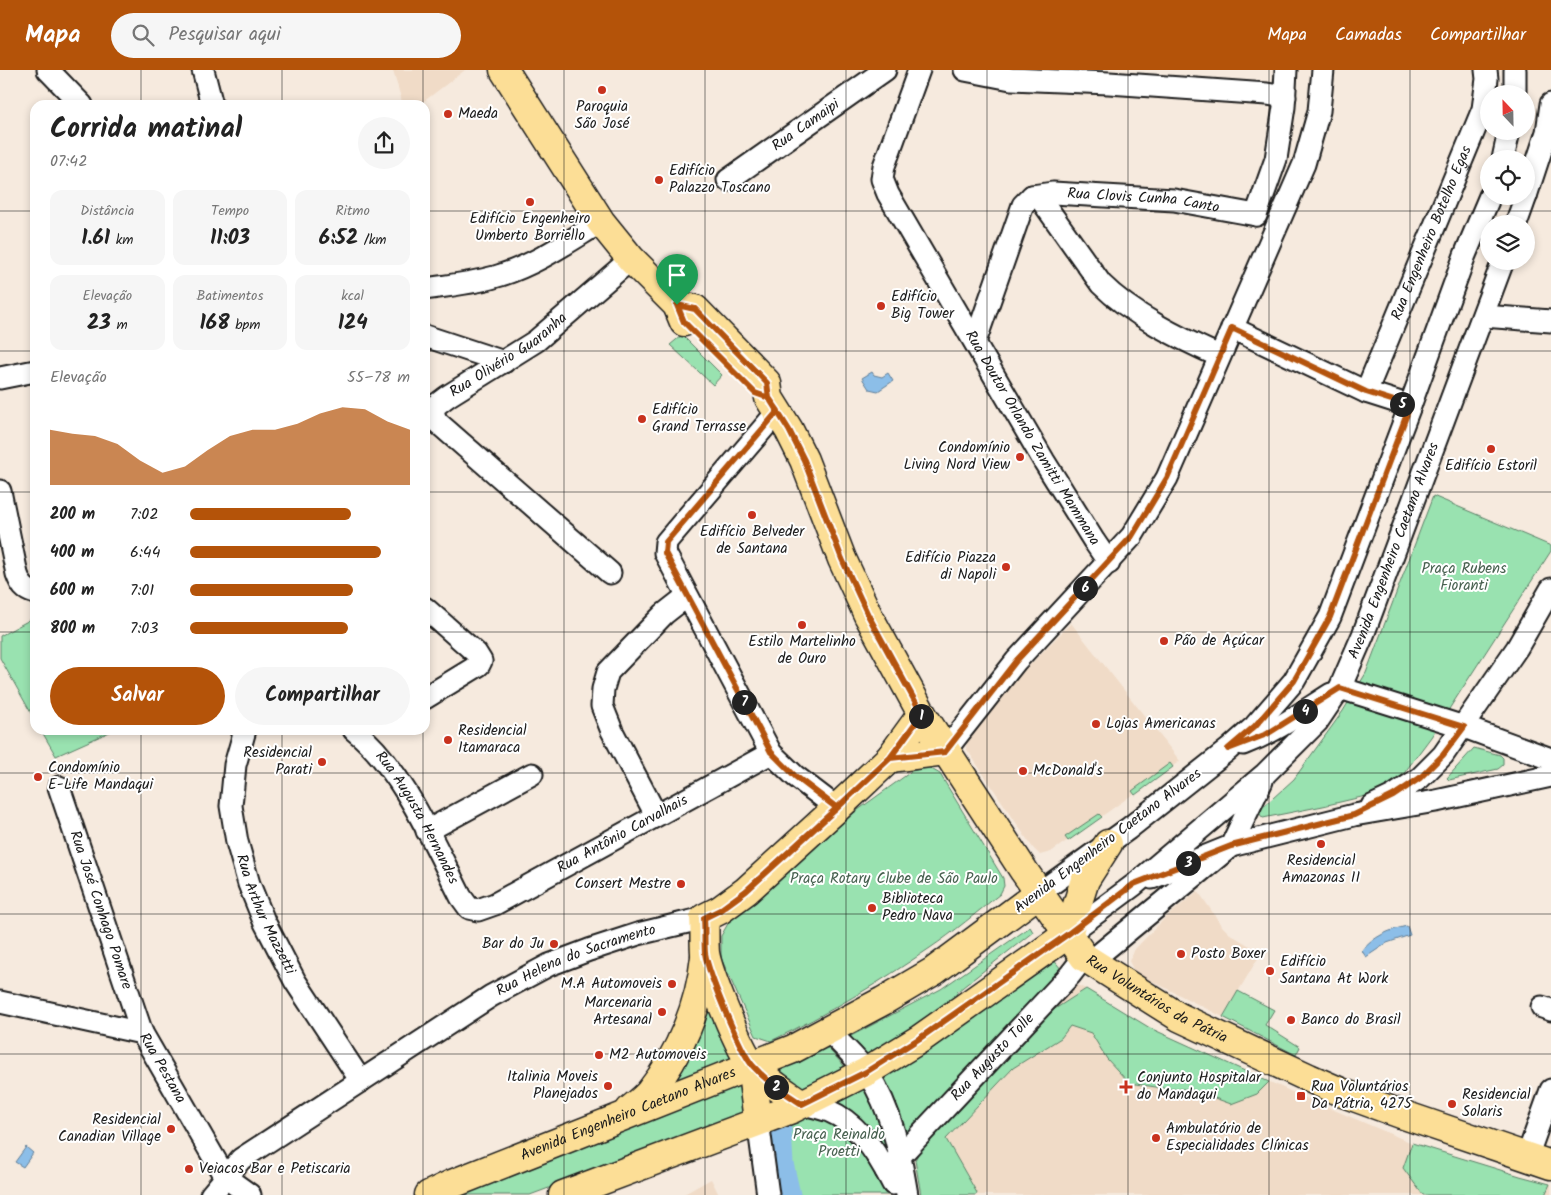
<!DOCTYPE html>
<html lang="pt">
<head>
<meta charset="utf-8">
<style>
	:root { --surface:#fff; --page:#f6f6f6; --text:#222; --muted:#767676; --accent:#b45309 }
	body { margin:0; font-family:Kalam,sans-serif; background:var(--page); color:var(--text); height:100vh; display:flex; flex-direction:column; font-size:19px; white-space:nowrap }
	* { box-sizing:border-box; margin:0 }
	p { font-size:16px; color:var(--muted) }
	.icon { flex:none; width:28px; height:28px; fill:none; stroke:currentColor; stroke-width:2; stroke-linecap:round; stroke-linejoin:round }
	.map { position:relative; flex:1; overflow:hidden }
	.drawer { position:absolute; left:30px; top:30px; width:400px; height:635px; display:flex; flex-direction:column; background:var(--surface); border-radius:15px; box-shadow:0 2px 8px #0003 }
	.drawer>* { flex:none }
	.needle { width:32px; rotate:338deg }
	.tools { position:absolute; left:1480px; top:15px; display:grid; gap:10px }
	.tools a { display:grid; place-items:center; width:55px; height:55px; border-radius:50%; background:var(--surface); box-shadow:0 2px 8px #0003; font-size:25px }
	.pin { position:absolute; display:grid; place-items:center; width:42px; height:42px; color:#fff; margin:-51px -21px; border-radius:50% 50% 50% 0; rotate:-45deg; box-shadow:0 0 5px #0007 }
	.pin .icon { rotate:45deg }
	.km { position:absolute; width:25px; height:25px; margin:-12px; border-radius:50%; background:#222; color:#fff; font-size:14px; line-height:25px; text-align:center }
	.round { display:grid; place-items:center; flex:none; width:52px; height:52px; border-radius:26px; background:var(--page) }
	.summary { display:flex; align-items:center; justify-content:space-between; height:85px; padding:0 20px }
	h1 { font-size:28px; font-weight:700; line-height:38px }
	.metrics { display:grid; grid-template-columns:repeat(3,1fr); gap:8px; height:85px; padding:5px 20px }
	.metrics div { display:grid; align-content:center; border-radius:12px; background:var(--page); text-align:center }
	.metrics b { font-size:21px; font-weight:700 }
	.metrics small { font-size:14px; font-weight:400 }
	.metrics p { font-size:14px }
	.chart { height:140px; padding:10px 20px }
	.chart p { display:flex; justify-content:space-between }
	.chart svg { width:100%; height:90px; margin-top:5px; fill:var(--accent); opacity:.7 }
	.action { display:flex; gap:10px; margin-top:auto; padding:10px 20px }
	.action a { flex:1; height:58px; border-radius:30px; background:var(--accent); color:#fff; font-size:20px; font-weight:700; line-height:58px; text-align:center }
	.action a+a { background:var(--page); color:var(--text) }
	ul { padding:0 20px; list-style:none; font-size:16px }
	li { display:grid; grid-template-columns:80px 60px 1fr; align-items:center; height:38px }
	li i { height:12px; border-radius:6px; background:var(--accent) }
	header { display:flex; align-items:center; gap:30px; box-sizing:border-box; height:70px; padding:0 25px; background:var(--accent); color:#fff }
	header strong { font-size:24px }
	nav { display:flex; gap:28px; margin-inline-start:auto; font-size:18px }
	.search { width:350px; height:45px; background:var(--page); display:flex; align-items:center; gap:12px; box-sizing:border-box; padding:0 18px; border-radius:28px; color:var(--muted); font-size:19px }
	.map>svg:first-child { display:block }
	.built { fill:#f0dbc7 }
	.green { fill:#99e2b0; stroke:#5a7f66 }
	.water { fill:#8cbee8; stroke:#5f7d96 }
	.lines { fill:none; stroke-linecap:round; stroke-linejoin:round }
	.river { stroke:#8cbee8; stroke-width:29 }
	.minor-casing { stroke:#1c1c1c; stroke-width:25 }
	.major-casing { stroke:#1c1c1c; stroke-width:31 }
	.minor { stroke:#fff; stroke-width:21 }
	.major { stroke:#fcde96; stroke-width:28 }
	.route-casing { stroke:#fff; stroke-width:10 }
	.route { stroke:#b45309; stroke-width:6 }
	.grid { fill:none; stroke:#1c1c1c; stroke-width:1; stroke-opacity:0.55 }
	.poi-dot { fill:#c8321e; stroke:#fff; stroke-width:2 }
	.labels { text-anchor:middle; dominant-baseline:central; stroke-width:4; stroke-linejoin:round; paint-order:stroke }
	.poi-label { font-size:15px; fill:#1c1c1c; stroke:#fff; text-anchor:start }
	.street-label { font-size:15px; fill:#1c1c1c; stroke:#fff }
	.park-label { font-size:15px; fill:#486150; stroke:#fff }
</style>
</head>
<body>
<header>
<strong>Mapa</strong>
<div class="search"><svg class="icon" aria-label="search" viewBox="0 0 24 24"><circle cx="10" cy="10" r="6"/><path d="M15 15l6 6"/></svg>Pesquisar aqui</div>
<nav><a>Mapa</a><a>Camadas</a><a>Compartilhar</a></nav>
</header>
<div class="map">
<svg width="1551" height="1125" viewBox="0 0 1551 1125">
	<rect width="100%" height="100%" fill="#f6eade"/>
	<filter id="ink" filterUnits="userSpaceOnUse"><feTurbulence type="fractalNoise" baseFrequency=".02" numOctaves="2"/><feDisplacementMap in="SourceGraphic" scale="10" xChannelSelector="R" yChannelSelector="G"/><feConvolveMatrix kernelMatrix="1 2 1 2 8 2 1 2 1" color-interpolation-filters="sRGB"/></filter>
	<g filter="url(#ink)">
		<path class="built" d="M 393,0 L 465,0 L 419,35 L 403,35 Z
			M 1071,553 L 1180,691 L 1051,782 L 1040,785 L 1033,778 L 966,678 L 967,672 L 1020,605 Z
			M 1198,821 L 1222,856 L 1230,864 L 1261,883 L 1223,947 L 1138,904 L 1134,901 L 1129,891 L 1133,881 L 1164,849 Z
			M 1075,914 L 1086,919 L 1150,958 L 1301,1026 L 1412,1073 L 1520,1106 L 1551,1114 L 1551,1125 L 921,1125 L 915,1090 Z
			M 711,1109 L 719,1125 L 680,1125 L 686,1123 Z"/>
		<path class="green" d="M 682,265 L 722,305 L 713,315 L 670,275 Z
			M 1433,426 L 1551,476 L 1551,481 L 1431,667 L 1399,710 L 1370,725 L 1323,736 L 1263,748 L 1259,743 L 1262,738 L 1294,709 L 1343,641 L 1366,603 Z
			M 35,547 L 35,650 L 0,588 L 0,566 Z
			M 41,660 L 114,660 L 56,686 Z
			M 1474,678 L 1500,685 L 1503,688 L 1503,695 L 1498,699 L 1449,710 L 1447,708 Z
			M 1170,693 L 1173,697 L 1135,725 L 1132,721 Z
			M 928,697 L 940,704 L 1003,808 L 1004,816 L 1000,824 C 977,842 954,862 930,878 C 879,913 827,944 771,971 L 756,966 L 721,888 L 721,866 L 730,850 L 844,750 L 912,701 Z
			M 1099,744 L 1102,747 L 1068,771 L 1065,767 Z
			M 1030,857 L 1033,862 L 958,921 L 942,948 L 869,990 L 849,967 L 941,919 Z
			M 1049,884 L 1065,904 L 900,1086 L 907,1125 L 768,1125 L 758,1051 Z
			M 702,918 L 740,987 L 673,1016 L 668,1011 Z
			M 1086,919 L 1150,958 L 1269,1012 L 1257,1024 L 1231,1034 L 1190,1019 L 1169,1019 L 1129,1013 L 1107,989 L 1091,963 L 1070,956 L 1061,968 L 1013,998 L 946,1069 L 977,1123 L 976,1125 L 921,1125 L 915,1090 L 928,1065 L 1033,953 Z
			M 1238,921 L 1274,940 L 1265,955 L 1300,977 L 1296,985 L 1223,947 Z
			M 823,973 L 847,999 L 756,1041 L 530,1125 L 456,1125 Z
			M 1412,1073 L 1520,1106 L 1550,1114 L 1545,1125 L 1423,1125 L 1403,1098 Z"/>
		<path class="water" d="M 872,302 L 874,305 L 882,307 L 888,303 L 893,311 L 878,321 L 869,319 L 862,308 Z
			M 1407,856 L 1410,865 L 1387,873 L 1366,887 L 1362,881 C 1374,866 1389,860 1407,856 Z
			M 767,1063 L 787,1063 L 791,1095 L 799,1125 L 776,1125 Z
			M 26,1077 L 33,1083 L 23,1097 L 15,1092 Z"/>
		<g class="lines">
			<path class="river" d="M 777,1060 L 779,1094 L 786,1125"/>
			<defs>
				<g id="minor">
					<path d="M 48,0 L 82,35"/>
					<path d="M 203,0 L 212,35"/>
					<path id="s1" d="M 919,0 L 884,96 L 882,109 L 888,124 L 1044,391 L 1094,471 L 1109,493"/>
					<path d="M 965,0 L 1011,9 L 1109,13 L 1267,24 L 1285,27"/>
					<path d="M 1515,24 L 1515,0"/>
					<path d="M 1503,89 L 1509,61"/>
					<path id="s2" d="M 728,110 L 885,0"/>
					<path id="s3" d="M 1032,126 L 1053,123 L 1174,130 L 1256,145"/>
					<path d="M 1526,126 L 1547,62 L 1551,34"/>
					<path d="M 1256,145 L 1276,89 L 1284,37 L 1286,0"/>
					<path d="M 1516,154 L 1526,126"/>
					<path d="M 425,219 C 451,215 477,213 501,205 C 537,194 569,171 601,152"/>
					<path d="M 1483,246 L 1551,251"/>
					<path d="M 1232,258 L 1366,322 L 1410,336"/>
					<path d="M 425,266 L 504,292"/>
					<path d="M 975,272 L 1023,135 L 1032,126 L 1038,127 L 1042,131 L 1101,214 C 1132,245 1179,268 1219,286"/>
					<path d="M 0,308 L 35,301"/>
					<path id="s4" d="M 1366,322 L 1483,39 L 1487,9 L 1486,0"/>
					<path d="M 778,341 L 666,472 L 665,483 L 771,683 L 795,706 L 837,738"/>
					<path d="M 0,421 L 17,504 C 21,515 24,520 35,523"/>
					<path id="s5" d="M 610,503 L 437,352 L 433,343 L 436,335 L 448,326 L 536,271 L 631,189"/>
					<path d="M 425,538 L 476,583 L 481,591 L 479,595 L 425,628"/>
					<path d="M 1340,618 L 1464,657 L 1551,689"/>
					<path id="s6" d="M 245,660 L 235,695 L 231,736 L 237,772 L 249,814 L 264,851 L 295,911 L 361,1011"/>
					<path id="s7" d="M 354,660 C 402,698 433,772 461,827 L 469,838 L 478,840 L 495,834 L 771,683"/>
					<path d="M 1243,674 C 1277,661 1301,643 1331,624"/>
					<path d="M 945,681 L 1016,591 L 1132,466 L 1167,408 L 1304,94 L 1319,41 L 1323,0"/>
					<path id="s8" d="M 59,717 L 142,963"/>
					<path d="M 1372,736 L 1393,726 L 1420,708 L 1443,685 L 1517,578 L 1551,519"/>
					<path d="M 656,745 L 612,661 L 602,636 L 603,619 L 608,602 L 664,544 L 687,526"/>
					<path d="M 427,761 L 532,704"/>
					<path d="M 1152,808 L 1231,776 L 1262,711"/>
					<path d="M 1039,823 L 1128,759 L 1229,679 L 1255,656 L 1294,611 L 1330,547 L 1410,336 L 1465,185 L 1490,126"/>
					<path id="s9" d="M 1068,864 L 1134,815 L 1265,704 L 1317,652 L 1340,618 L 1363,565 L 1503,191"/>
					<path d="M 1090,892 L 1231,776 L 1354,745 L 1436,731 L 1551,706"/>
					<path id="s10" d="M 0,932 L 142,963 L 225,1107 L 250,1125"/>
					<path d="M 1542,937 L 1551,940"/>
					<path d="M 829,961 C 841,975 857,988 868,1004 C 892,1040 900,1083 907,1125"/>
					<path d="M 802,1034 C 811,1036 820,1038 829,1041 C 858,1053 879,1086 893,1114"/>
					<path d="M 758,1051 L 768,1125"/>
					<path d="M 1527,1087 L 1551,1020"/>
					<path id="s11" d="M 886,1101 L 1070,905 L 1084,887"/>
					<path id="s12" d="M 211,1125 L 241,1089 L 491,926 L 549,895 L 589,880 L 638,864 L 704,848"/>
				</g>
				<g id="major">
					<path d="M 504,0 L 601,152 L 631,189 L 677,235 L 684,252"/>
					<path id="s13" d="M 677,235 L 695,239 L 767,313 L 769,328 L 789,360 L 804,390 L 842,489 L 868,545 L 922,644 L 1024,801 L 1084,887 L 1179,947 L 1309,1008 L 1343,1023 L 1401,1044 L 1551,1095"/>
					<path d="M 890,688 L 945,681"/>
					<path d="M 1068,864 L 1085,810 L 1108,774"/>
					<path d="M 751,995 L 758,1051"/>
					<path d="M 802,1034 C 785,1022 767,1012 753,996 C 740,982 708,902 705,883 C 704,871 705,859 704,848 L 720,840 L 746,821 L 837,738 L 890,688 L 922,644"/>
					<path d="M 630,1040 C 637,1034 644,1029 650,1022 C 680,984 700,935 705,887"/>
					<path id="s14" d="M 429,1125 L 452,1114 L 793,979 L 883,931 L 934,901 L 1039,823"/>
					<path d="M 563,1125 L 792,1039 L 866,1002 L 920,969 L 1068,864"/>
				</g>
			</defs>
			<use href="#minor" class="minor-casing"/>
			<use href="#major" class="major-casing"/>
			<use href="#minor" class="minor"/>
			<use href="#major" class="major"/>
		</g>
	</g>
	<g class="lines" filter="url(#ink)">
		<defs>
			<path id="route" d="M 677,235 L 684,252 L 755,323 L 769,328 L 789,360 L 804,390 L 842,489 L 868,545 L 922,644 L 890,688 L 837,738 L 746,821 L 720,840 L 704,848 C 705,859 704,871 705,883 C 708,902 740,982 753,996 C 767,1012 785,1023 802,1034 L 866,1002 L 920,968 L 1068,864 L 1134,814 L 1231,776 L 1354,745 L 1393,726 L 1420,708 L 1443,685 L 1464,657 L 1340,618 L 1267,664 L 1228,679 L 1255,656 L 1294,611 L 1330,547 L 1410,336 L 1366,322 L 1232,258 L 1167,408 L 1132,466 L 1016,591 L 945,682 L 890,688 L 837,738 L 795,706 L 771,682 L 665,483 L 666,472 L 778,341 L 769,328 L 767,313 L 695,239 L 677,235"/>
		</defs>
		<use href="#route" class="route-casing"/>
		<use href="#route" class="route"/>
	</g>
	<path class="grid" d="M 141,0 L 141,35M 282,0 L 282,35M 423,0 L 423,35M 564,0 L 564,1125M 705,0 L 705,1125M 846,0 L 846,1125M 987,0 L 987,1125M 1128,0 L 1128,1125M 1269,0 L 1269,1125M 1410,0 L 1410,1125M 0,141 L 35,141M 425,141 L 1551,141M 0,281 L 35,281M 425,281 L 1551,281M 0,422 L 35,422M 425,422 L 1551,422M 0,562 L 35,562M 425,562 L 1551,562M 141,660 L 141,1125M 282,660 L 282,1125M 423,660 L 423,1125M 0,703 L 1551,703M 0,844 L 1551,844M 0,984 L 1551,984"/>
	<g class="poi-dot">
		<circle cx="602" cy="20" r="5"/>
		<circle cx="448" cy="44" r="5"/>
		<circle cx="659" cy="110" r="5"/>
		<circle cx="530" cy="132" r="5"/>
		<circle cx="881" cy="236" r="5"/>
		<circle cx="642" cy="349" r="5"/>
		<circle cx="1491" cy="379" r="5"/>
		<circle cx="1020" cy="387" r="5"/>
		<circle cx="752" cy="445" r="5"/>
		<circle cx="1006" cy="497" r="5"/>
		<circle cx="802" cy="555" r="5"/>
		<circle cx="1164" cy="571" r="5"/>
		<circle cx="1096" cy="654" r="5"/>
		<circle cx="448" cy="670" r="5"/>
		<circle cx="322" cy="692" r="5"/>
		<circle cx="1023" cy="701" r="5"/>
		<circle cx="38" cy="707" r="5"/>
		<circle cx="1321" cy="774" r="5"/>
		<circle cx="681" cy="814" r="5"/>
		<circle cx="872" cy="838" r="5"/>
		<circle cx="554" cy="874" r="5"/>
		<circle cx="1181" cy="884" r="5"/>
		<circle cx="1270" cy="901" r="5"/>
		<circle cx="672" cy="914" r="5"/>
		<circle cx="662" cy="942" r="5"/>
		<circle cx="1291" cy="950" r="5"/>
		<circle cx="599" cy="985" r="5"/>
		<circle cx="608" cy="1016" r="5"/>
		<path d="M1123.5 1009.5h5v5h5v5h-5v5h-5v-5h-5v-5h5z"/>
		<rect x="1296" y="1021" width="10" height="10" rx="2.5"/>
		<circle cx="1452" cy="1034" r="5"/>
		<circle cx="171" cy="1059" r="5"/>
		<circle cx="1156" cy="1068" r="5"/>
		<circle cx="189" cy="1099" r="5"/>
	</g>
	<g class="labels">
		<g class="poi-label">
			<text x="602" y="37" text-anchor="middle">Paroquia<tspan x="602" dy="17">São José</tspan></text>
			<text x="458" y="44">Maeda</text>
			<text x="669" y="101">Edifício<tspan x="669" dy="17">Palazzo Toscano</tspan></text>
			<text x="530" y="149" text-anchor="middle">Edifício Engenheiro<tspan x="530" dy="17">Umberto Borriello</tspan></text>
			<text x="891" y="227">Edifício<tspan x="891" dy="17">Big Tower</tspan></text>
			<text x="652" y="340">Edifício<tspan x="652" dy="17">Grand Terrasse</tspan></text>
			<text x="1010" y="378" text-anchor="end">Condomínio<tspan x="1010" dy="17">Living Nord View</tspan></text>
			<text x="1491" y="396" text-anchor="middle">Edifício Estoril</text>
			<text x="752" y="462" text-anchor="middle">Edifício Belveder<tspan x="752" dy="17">de Santana</tspan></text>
			<text x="996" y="488" text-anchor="end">Edifício Piazza<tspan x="996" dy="17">di Napoli</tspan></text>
			<text x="1174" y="571">Pão de Açúcar</text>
			<text x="802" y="572" text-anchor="middle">Estilo Martelinho<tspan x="802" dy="17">de Ouro</tspan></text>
			<text x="1106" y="654">Lojas Americanas</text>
			<text x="458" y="661">Residencial<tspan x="458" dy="17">Itamaraca</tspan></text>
			<text x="312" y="683" text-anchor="end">Residencial<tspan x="312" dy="17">Parati</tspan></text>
			<text x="48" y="698">Condomínio<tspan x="48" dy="17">E-Life Mandaqui</tspan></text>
			<text x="1033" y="701">McDonald's</text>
			<text x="1321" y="791" text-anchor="middle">Residencial<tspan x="1321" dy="17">Amazonas II</tspan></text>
			<text x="671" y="814" text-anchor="end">Consert Mestre</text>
			<text x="882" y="829">Biblioteca<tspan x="882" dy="17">Pedro Nava</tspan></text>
			<text x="544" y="874" text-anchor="end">Bar do Ju</text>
			<text x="1191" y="884">Posto Boxer</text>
			<text x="1280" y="892">Edifício<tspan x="1280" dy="17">Santana At Work</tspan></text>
			<text x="662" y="914" text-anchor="end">M.A Automoveis</text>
			<text x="652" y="933" text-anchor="end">Marcenaria<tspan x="652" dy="17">Artesanal</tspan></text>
			<text x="1301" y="950">Banco do Brasil</text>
			<text x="609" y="985">M2 Automoveis</text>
			<text x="598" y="1007" text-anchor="end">Italinia Moveis<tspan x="598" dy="17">Planejados</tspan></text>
			<text x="1137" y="1008">Conjunto Hospitalar<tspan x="1137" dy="17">do Mandaqui</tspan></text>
			<text x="1311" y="1017">Rua Voluntários<tspan x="1311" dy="17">Da Pátria, 4275</tspan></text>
			<text x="1462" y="1025">Residencial<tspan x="1462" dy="17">Solaris</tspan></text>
			<text x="161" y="1050" text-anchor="end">Residencial<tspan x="161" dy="17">Canadian Village</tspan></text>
			<text x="1166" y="1059">Ambulatório de<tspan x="1166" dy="17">Especialidades Clínicas</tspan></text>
			<text x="199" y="1099">Veiacos Bar e Petiscaria</text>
		</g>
		<g class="street-label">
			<text stroke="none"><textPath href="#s2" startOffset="95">Rua Camaipi</textPath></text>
			<text stroke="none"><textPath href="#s3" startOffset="112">Rua Clovis Cunha Canto</textPath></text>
			<text stroke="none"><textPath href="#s4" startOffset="172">Rua Engenheiro Botelho Egas</textPath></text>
			<text stroke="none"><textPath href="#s5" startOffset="336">Rua Olivério Guaranha</textPath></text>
			<text stroke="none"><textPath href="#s1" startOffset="415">Rua Doutor Orlando Zamitti Mammana</textPath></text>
			<text stroke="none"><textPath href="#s9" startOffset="516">Avenida Engenheiro Caetano Alvares</textPath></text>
			<text stroke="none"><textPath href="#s7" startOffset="109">Rua Augusta Hernandes</textPath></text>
			<text stroke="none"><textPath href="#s7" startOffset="386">Rua Antônio Carvalhais</textPath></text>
			<text transform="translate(1108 771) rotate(-37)">Avenida Engenheiro Caetano Alvares</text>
			<text stroke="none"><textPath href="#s8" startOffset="130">Rua José Conhago Pomare</textPath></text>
			<text stroke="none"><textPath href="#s6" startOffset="192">Rua Arthur Mazzetti</textPath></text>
			<text stroke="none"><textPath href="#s12" startOffset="438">Rua Helena do Sacramento</textPath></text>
			<text stroke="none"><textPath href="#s13" startOffset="865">Rua Voluntários da Pátria</textPath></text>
			<text stroke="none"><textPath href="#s11" startOffset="156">Rua Augusto Tolle</textPath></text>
			<text stroke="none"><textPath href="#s10" startOffset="186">Rua Pestana</textPath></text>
			<text stroke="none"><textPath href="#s14" startOffset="215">Avenida Engenheiro Caetano Alvares</textPath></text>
		</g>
		<g class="park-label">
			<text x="1464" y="499">Praça Rubens<tspan x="1464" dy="17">Fioranti</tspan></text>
			<text x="894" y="809">Praça Rotary Clube de São Paulo</text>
			<text x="839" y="1065">Praça Reinaldo<tspan x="839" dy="17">Proetti</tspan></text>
		</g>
	</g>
</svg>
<div class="tools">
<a><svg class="needle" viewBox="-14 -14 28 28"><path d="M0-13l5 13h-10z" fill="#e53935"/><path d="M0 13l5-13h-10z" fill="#767676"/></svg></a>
<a><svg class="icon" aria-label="locate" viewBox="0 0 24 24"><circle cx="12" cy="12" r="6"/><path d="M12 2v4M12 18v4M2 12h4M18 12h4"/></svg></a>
<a><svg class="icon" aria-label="layers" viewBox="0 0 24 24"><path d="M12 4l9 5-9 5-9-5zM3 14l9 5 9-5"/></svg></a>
</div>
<div class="pin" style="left:677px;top:235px;background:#1e9e55"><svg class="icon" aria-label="arrive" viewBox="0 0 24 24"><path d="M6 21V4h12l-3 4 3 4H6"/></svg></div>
<b class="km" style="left:921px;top:646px">1</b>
<b class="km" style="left:776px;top:1017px">2</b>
<b class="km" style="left:1188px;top:793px">3</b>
<b class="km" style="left:1305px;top:641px">4</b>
<b class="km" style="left:1402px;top:334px">5</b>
<b class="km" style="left:1085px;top:518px">6</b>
<b class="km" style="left:744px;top:632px">7</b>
<section class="drawer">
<div class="summary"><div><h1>Corrida matinal</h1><p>07:42</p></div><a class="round"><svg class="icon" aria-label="share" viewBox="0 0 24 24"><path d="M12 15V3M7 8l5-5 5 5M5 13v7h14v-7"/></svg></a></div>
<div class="metrics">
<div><p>Distância</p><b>1.61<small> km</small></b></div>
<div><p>Tempo</p><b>11:03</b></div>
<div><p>Ritmo</p><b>6:52<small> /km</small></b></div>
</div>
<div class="metrics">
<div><p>Elevação</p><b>23<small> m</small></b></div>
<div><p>Batimentos</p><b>168<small> bpm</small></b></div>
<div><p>kcal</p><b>124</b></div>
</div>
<div class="chart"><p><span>Elevação</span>55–78 m</p>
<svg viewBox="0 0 160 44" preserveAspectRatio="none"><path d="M0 44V17L10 19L20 20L30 24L40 32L50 38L60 35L70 27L80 20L90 17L100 17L110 14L120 9L130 6L140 7L150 13L160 17V44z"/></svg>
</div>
<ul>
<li><b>200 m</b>7:02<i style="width:73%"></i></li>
<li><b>400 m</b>6:44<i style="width:87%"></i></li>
<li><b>600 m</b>7:01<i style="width:74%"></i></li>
<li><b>800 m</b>7:03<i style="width:72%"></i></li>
</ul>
<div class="action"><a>Salvar</a><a>Compartilhar</a></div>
</section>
</div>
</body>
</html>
